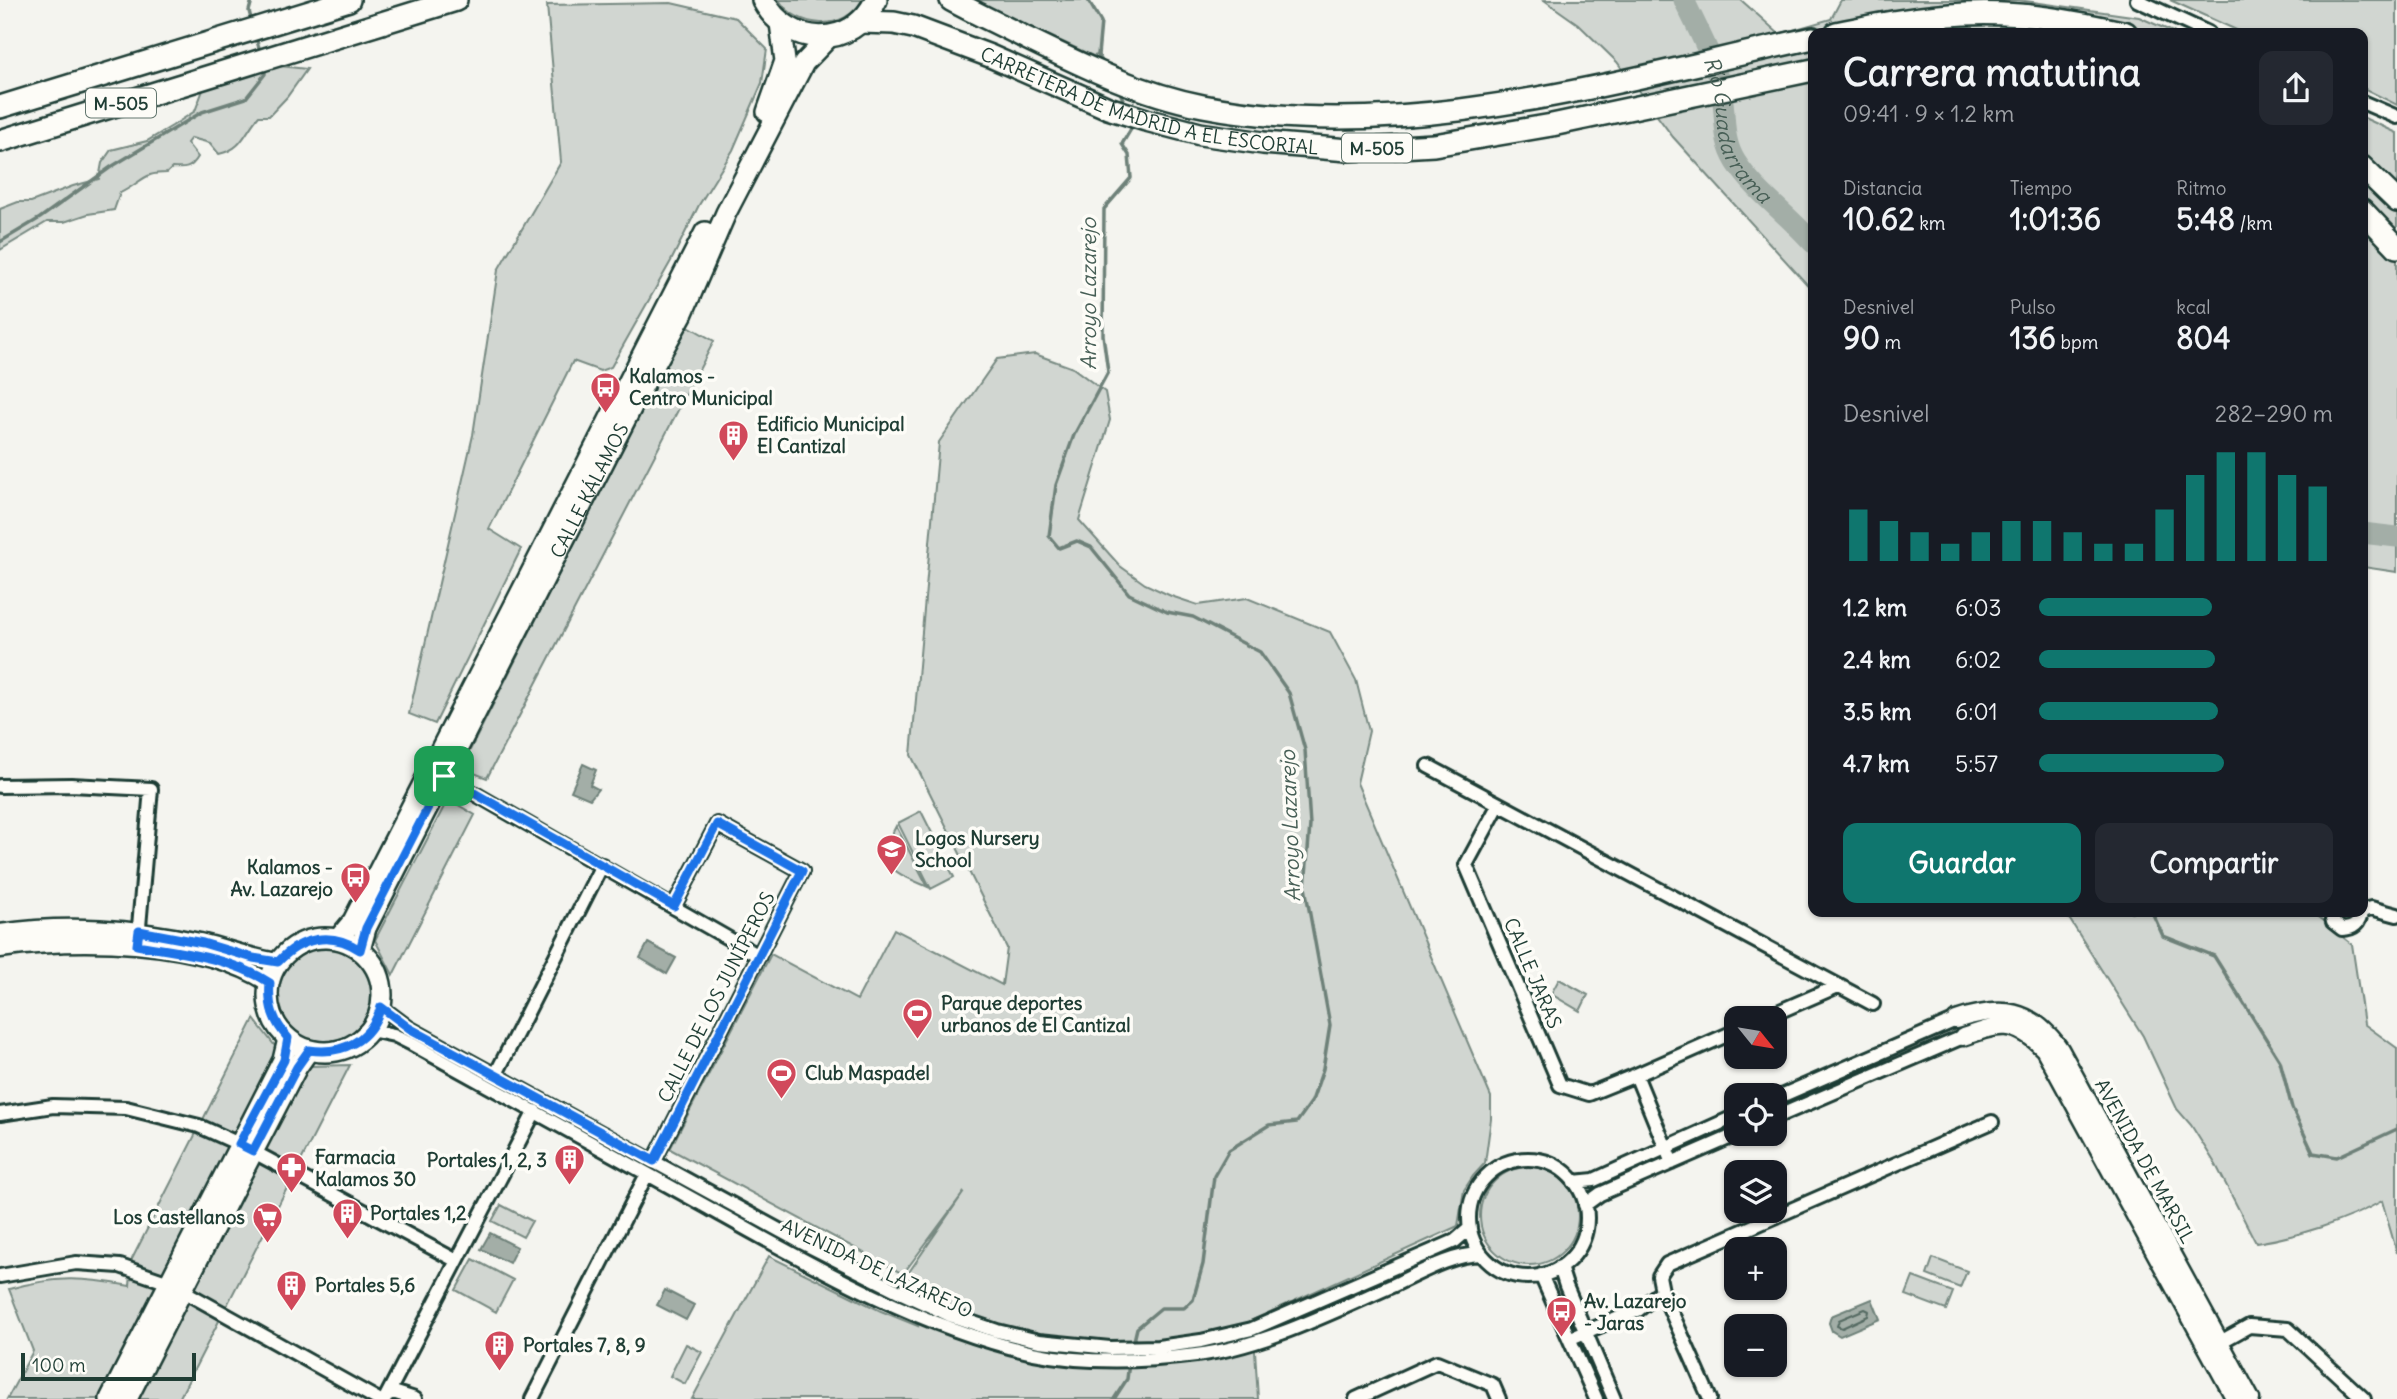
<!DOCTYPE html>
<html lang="es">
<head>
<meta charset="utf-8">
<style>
	:root { --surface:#171b24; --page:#242831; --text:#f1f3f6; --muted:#9ea1a6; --accent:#0f766e }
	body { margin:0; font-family:Delius,sans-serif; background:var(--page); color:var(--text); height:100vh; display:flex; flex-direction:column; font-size:26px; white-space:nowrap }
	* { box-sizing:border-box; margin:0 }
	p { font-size:23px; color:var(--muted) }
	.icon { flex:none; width:38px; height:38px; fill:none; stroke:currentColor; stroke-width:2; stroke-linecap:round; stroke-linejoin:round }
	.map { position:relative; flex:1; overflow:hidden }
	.details { position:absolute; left:1808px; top:28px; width:560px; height:889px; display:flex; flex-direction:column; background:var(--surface); border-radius:14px; box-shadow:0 2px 5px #0004 }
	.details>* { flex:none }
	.needle { width:46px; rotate:120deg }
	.controls { position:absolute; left:1724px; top:1006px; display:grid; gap:14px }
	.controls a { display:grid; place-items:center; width:63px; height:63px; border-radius:14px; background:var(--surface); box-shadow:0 2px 5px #0004; font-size:35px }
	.scale { position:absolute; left:21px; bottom:18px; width:175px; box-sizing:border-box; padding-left:7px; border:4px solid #1f3d34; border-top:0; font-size:19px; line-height:24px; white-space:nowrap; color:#1f3d34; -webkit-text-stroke:5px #fdfcf7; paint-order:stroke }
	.pin { position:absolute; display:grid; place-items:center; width:60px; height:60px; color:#fff; margin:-30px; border-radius:14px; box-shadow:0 4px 10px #0006 }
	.round { display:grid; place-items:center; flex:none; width:74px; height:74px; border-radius:14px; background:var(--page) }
	.headline { display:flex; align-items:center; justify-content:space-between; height:119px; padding:0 35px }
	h1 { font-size:38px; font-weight:700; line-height:52px }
	.figures { display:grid; grid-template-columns:repeat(3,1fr); gap:10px; height:119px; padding:7px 35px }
	.figures div { display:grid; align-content:center }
	.figures b { font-size:30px; font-weight:700 }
	.figures small { font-size:19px; font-weight:400 }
	.figures p { font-size:19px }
	.chart { height:196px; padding:14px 35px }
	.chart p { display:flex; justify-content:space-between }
	.chart svg { width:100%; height:126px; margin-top:7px; stroke:var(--accent); stroke-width:6 }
	.primary-button { display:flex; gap:14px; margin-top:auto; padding:14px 35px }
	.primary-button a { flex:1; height:80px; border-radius:14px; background:var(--accent); color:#fff; font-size:28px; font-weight:700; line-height:80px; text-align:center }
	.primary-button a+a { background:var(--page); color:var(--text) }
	ul { padding:0 35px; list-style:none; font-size:23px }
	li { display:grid; grid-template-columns:112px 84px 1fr; align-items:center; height:52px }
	li i { height:18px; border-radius:9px; background:var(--accent) }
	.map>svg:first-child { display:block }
	.green { fill:#d1d6d1; stroke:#788a82; stroke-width:2 }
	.water { fill:#a3aea7; stroke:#6e8179; stroke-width:2 }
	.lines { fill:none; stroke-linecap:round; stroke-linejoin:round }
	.shore { stroke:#546a62; stroke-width:2 }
	.stream { stroke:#6e8179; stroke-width:3.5 }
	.river { stroke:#a3aea7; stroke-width:21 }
	.minor-casing { stroke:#1f3d34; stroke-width:18 }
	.tertiary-casing { stroke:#1f3d34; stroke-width:21 }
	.secondary-casing { stroke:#1f3d34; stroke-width:24 }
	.trunk-casing { stroke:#1f3d34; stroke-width:26 }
	.minor { stroke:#fdfcf7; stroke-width:12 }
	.tertiary { stroke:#fdfcf7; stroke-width:16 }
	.secondary { stroke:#fdfcf7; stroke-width:19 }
	.trunk { stroke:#fdfcf7; stroke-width:21 }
	.route-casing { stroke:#fff; stroke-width:14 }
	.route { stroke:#1a73e8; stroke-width:9 }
	.labels { text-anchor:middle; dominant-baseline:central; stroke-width:7; stroke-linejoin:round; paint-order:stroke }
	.shield { fill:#fdfcf7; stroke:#62766e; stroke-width:2 }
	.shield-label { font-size:18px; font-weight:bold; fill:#1f3d34 }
	.street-label { font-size:19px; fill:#1f3d34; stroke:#fdfcf7 }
	.poi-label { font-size:19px; font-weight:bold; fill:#1f3d34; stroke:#fdfcf7; text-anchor:start }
	.water-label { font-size:21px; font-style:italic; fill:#475f56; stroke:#fdfcf7 }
</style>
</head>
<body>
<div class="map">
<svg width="2397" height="1399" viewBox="0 0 2397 1399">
	<rect width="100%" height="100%" fill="#f4f4ef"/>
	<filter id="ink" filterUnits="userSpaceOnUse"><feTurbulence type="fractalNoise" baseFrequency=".0143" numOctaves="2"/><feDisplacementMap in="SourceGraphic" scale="14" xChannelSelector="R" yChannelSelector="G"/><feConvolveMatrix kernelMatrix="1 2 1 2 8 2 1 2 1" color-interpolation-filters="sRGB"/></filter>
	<g filter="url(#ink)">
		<path class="green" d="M 779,0 L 862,0 C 845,32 797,29 779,0 Z
			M 972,0 L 1088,0 L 1101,22 L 1098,55 L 1093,56 Z
			M 1544,0 L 1741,0 L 1779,34 L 1831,19 L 1841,0 L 2018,0 L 2139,17 L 2175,33 L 1813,33 L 1813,291 L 1673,137 L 1617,62 L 1578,24 Z
			M 2170,0 L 2397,0 L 2397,105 L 2363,88 L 2362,33 L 2243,33 Z
			M 671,3 L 736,18 L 767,49 L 762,83 L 733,150 L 699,205 L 671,261 L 611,367 L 600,371 L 573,361 L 489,529 L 521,549 L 435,724 L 409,714 L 473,435 L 498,270 L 561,162 L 547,5 Z
			M 280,66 L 307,69 L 287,97 L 269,116 L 259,116 C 244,133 243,149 219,154 L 210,143 L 191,138 L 187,143 L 198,157 C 191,169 185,169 172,168 L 167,173 C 162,173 156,173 150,175 C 140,179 132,188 120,193 L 114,210 L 88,214 L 64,222 L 47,222 L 0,250 L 0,209 L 18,202 L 31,202 L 73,186 L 99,179 L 102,163 L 111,150 L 147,141 L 172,126 L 195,111 L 203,90 L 243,73 Z
			M 2362,117 L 2397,133 L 2397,572 L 2363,567 Z
			M 690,327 L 714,341 L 487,778 L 466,770 L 465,760 L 683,329 Z
			M 1035,354 L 1073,368 L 1105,392 L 1110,420 L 1079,520 L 1120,566 L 1145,584 L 1171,596 L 1198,605 L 1247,598 L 1330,632 L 1356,680 L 1369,731 L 1357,783 L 1491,1097 L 1491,1119 L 1485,1163 L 1473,1176 L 1464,1190 L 1458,1226 L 1250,1321 L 1254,1334 L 1258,1399 L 692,1399 L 769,1256 L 881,1311 L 918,1326 L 907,1275 L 964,1192 L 903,1274 L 670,1149 L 771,954 L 857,1000 L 894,929 L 1002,985 L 1007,948 L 911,755 L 939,442 L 997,359 Z
			M 448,799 L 475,815 L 393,975 L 375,940 Z
			M 921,811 L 954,877 L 931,889 L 898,823 Z
			M 896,826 L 928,887 C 892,871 874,867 896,826 Z
			M 2065,912 L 2311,912 C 2327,921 2337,934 2352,944 L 2364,1024 L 2397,1048 L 2397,1253 L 2382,1201 C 2347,1221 2296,1237 2256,1243 L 2216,1165 L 2191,1125 L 2177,1109 L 2143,1036 Z
			M273 994a52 52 0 1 1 104 0a52 52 0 1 1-104 0Z
			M 1559,979 L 1588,995 L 1580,1011 L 1551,994 Z
			M 254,1019 L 275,1046 L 311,1066 L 350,1065 L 179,1399 L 7,1399 L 33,1351 L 9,1289 C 55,1276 83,1277 130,1286 L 132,1259 Z
			M1480 1216a49 49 0 1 1 98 0a49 49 0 1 1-98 0Z
			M 501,1205 L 532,1221 L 523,1237 L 492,1221 Z
			M 1933,1258 L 1967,1271 L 1960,1288 L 1927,1275 Z
			M 473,1259 L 513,1280 L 496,1312 L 456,1290 Z
			M 1913,1277 L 1953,1292 L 1946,1310 L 1906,1295 Z
			M 686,1344 L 702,1352 L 685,1384 L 670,1376 Z"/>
		<path class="water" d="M 583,764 L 596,770 L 590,785 L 598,789 L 590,799 L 571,791 Z
			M 648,943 L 676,958 L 667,974 L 640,958 Z
			M 490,1233 L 517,1247 L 509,1263 L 481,1249 Z
			M 665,1290 L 694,1305 L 686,1320 L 657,1305 Z
			M 1872,1299 L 1880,1319 L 1840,1336 L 1832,1331 L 1829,1323 L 1831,1316 Z"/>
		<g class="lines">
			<path class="shore" d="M 1865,1309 L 1869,1311 L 1868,1316 L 1842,1328 L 1837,1326 L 1839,1320 Z"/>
			<path class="stream" d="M 1088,0 L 1101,22 L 1098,55 L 1105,66
				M 252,23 L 249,11 L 252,0
				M 256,38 L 261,54
				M 1119,90 L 1126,106
				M 1130,123 L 1131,129 L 1122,144 L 1129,155 L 1131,178 L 1104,209 L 1103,335 L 1108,372 L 1074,435 L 1056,485 L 1049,536 L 1059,548 L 1077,541 L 1091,547 L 1129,594 L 1167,612 L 1193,617 L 1260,652 L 1289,693 L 1305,750 L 1310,825 L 1305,887 L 1330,1025 L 1323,1069 L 1312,1101 L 1297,1122 L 1269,1125 L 1229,1150 L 1214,1176 L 1203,1264 L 1193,1300 L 1184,1308 L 1161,1308 L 1137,1328 L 1133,1345
				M 0,242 L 40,218 L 111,167 L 202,112 L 246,98 L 265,74 L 265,68
				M 2152,912 L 2163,936 L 2214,956 L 2280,1061 L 2292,1108 L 2313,1153 L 2337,1157 L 2397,1129
				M 1114,1399 L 1127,1379 L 1129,1363"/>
			<g class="river">
				<path id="s1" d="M 1684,0 C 1698,30 1716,62 1722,94 C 1726,118 1722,140 1736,162 C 1756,193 1789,215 1813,243"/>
				<path d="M 2362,533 L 2397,537"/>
			</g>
			<defs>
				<path id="minor" d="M 2137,0 L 2208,33
					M 2362,102 L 2397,117
					M 1428,766 L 1873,1004
					M 444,776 L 759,956
					M 0,786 L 71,785 L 151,789 L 138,938
					M 1499,804 L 1466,865 L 1560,1085 L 1589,1094 L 1636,1075
					M 2362,911 L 2371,908 L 2397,915
					M 2331,912 L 2333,922 L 2342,929 C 2354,929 2360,923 2361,912
					M 381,1007 L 409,1028 L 799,1241 L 902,1293 L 950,1315 L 997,1331 L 1039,1341 L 1110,1348 L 1158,1347 L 1201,1341 L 1252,1329 L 1455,1241 L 1470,1228
					M 1764,1018 L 1838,986
					M 370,1030 L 394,1035 L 412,1044 C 511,1098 610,1153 709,1208 C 811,1265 918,1327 1033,1353 C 1087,1364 1142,1362 1196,1355 C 1263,1347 1332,1312 1394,1285 C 1422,1272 1450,1255 1481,1254
					M 496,1074 L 602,865
					M 1774,1099 L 1956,1020
					M 0,1114 L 53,1106 L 126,1108 L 199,1126 L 239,1144 L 457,1261
					M 1774,1118 L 1963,1037
					M1469 1218a59 59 0 1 1 118 0a59 59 0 1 1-118 0Z
					M 654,1161 L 802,871 L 717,824 L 674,906
					M 1672,1163 L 1636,1075 L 1736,1031
					M 1574,1182 L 1594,1180 L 1736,1116
					M 1585,1205 L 1600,1194 L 1738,1134
					M 1560,1267 L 1566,1286 L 1614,1399
					M 1541,1275 L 1596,1399
					M 0,1276 L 76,1263 L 120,1266 L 169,1283 L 377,1399
					M 1662,1291 L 1659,1276 L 1667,1264 L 1992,1122
					M 1571,1338 L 1638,1310 L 1662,1291 L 1710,1399
					M 2215,1345 L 2249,1326 L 2288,1329 L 2364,1399
					M 390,1391 L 415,1399
					M 385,1399 L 535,1111
					M 532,1399 L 647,1174
					M 1356,1399 L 1437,1362 L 1493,1385 L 1499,1399"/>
				<path id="tertiary" d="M 0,933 C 68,923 132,928 200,942 C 226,948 251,958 278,962
					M 0,949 C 79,938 201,939 269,983
					M 1956,1020 C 2002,1005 2031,1008 2060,1049 L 2251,1399
					M 1963,1037 C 2000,1024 2014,1019 2044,1049 L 2235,1399"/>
				<g id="secondary">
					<path d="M 767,112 L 785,61 L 780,23"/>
					<circle cx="325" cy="995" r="57"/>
					<path d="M 338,939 L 353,921 L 705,232"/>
					<path id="s2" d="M 360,950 L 366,928 L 638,395 L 682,315 L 726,213 L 804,63 L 830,36"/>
					<path d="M 110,1399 L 283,1060 L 288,1039"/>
					<path d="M 127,1399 L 243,1171 L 297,1067 L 309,1050"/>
				</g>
				<g id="trunk">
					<path d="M 763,0 C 788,48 853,50 876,0"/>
					<path d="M 951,0 C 975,13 1001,25 1026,38 C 1083,66 1141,94 1203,106 C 1406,145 1615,81 1813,38"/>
					<path id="s3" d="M 860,22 L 894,23 L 913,27 L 990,56 L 1108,108 L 1146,120 L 1200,134 L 1263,143 L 1348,150 L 1434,145 L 1552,125 L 1813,70"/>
					<path d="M 1836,33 C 1879,24 1921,16 1965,14 C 2019,11 2074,21 2126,33"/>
					<path d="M 0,107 L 349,0"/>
					<path d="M 0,141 L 456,0"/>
					<path d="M 2362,167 L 2397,201"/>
					<path d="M 2362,210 L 2397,247"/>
				</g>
			</defs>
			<use href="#minor" class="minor-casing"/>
			<use href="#tertiary" class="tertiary-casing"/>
			<use href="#secondary" class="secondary-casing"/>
			<use href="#trunk" class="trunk-casing"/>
			<use href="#minor" class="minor"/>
			<use href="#tertiary" class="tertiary"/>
			<use href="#secondary" class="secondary"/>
			<use href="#trunk" class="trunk"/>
		</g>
	</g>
	<g class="lines" filter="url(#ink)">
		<defs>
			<path id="route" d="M 444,776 L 674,906 L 717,824 L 802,871 L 654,1161 L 409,1028 L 381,1007 C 370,1041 343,1055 309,1050 L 297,1067 L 253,1151 L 239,1144 L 284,1060 L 288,1038 C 273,1021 268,1006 270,983 C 230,957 183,953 137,945 L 139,931 L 203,943 L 253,958 L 278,962 C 301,937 331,931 360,950 L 366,928 Z"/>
		</defs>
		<use href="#route" class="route-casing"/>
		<use href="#route" class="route"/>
	</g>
	<defs>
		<symbol id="bus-pin" viewBox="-11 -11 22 30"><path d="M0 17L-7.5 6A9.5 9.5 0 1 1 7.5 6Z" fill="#d1495b" stroke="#fdfcf7"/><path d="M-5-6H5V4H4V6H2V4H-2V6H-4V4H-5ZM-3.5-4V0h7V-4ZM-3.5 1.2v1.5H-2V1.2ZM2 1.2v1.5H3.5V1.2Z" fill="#fff"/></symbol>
		<symbol id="building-pin" viewBox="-11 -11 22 30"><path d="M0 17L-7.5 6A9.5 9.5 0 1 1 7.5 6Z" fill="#d1495b" stroke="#fdfcf7"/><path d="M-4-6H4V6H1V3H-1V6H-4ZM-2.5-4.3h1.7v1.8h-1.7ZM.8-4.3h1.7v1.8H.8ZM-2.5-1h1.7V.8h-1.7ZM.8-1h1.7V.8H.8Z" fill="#fff"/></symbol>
		<symbol id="school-pin" viewBox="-11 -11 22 30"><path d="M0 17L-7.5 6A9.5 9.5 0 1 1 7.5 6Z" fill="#d1495b" stroke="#fdfcf7"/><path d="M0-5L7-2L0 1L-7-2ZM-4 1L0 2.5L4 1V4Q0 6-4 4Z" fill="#fff"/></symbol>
		<symbol id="stadium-pin" viewBox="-11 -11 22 30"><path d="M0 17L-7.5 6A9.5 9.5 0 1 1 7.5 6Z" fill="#d1495b" stroke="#fdfcf7"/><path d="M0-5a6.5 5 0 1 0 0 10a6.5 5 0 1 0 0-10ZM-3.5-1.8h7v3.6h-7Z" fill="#fff"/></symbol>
		<symbol id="pharmacy-pin" viewBox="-11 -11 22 30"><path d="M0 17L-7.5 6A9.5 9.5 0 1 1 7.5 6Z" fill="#d1495b" stroke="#fdfcf7"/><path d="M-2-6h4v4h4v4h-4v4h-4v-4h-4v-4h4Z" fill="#fff"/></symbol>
		<symbol id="supermarket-pin" viewBox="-11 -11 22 30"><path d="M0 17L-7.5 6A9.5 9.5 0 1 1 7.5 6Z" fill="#d1495b" stroke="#fdfcf7"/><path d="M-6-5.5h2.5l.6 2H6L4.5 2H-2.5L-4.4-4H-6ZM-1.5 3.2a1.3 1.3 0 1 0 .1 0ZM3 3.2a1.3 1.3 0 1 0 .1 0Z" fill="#fff"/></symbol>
	</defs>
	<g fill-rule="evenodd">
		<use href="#bus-pin" x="588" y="370" width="35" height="47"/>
		<use href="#building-pin" x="716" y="418" width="35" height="47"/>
		<use href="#school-pin" x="874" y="832" width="35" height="47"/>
		<use href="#bus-pin" x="338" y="860" width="35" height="47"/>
		<use href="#stadium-pin" x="900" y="996" width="35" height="47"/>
		<use href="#stadium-pin" x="764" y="1056" width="35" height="47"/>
		<use href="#building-pin" x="552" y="1142" width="35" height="47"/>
		<use href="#pharmacy-pin" x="274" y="1150" width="35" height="47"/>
		<use href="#building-pin" x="330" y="1196" width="35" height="47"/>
		<use href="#supermarket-pin" x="250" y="1200" width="35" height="47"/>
		<use href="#building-pin" x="274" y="1268" width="35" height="47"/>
		<use href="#bus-pin" x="1544" y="1294" width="35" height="47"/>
		<use href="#building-pin" x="482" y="1328" width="35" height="47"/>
	</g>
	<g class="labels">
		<g class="shield">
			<rect x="86" y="88.5" width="70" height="29" rx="5"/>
			<rect x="1342" y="133.5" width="70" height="29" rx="5"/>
		</g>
		<g class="shield-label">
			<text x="121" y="103">M-505</text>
			<text x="1377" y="148">M-505</text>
		</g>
		<g class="street-label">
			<text stroke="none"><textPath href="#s3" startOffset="303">CARRETERA DE MADRID A EL ESCORIAL</textPath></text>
			<text stroke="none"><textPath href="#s2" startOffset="514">CALLE KÁLAMOS</textPath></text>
			<text transform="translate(1533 973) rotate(67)">CALLE JARAS</text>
			<text transform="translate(716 997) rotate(-63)">CALLE DE LOS JUNÍPEROS</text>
			<text transform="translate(2145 1161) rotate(61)">AVENIDA DE MARSIL</text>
			<text transform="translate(877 1268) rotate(25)">AVENIDA DE LAZAREJO</text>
		</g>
		<g class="poi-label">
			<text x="629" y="376">Kalamos -<tspan x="629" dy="22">Centro Municipal</tspan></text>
			<text x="757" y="424">Edificio Municipal<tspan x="757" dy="22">El Cantizal</tspan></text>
			<text x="915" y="838">Logos Nursery<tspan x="915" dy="22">School</tspan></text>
			<text x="333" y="867" text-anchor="end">Kalamos -<tspan x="333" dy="22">Av. Lazarejo</tspan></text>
			<text x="941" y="1003">Parque deportes<tspan x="941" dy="22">urbanos de El Cantizal</tspan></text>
			<text x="805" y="1073">Club Maspadel</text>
			<text x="315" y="1157">Farmacia<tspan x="315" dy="22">Kalamos 30</tspan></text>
			<text x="547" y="1160" text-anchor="end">Portales 1, 2, 3</text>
			<text x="370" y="1213">Portales 1,2</text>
			<text x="245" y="1217" text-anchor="end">Los Castellanos</text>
			<text x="315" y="1285">Portales 5,6</text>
			<text x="1584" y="1301">Av. Lazarejo<tspan x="1584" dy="22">- Jaras</tspan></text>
			<text x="523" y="1345">Portales 7, 8, 9</text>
		</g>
		<g class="water-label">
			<text stroke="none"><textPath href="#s1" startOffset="142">Río Guadarrama</textPath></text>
			<text transform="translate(1088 294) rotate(-90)">Arroyo Lazarejo</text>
			<text transform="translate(1290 826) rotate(-92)">Arroyo Lazarejo</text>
		</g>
	</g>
</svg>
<div class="controls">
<a><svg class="needle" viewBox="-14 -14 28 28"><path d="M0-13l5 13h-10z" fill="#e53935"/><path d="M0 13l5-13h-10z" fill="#9ea1a6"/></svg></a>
<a><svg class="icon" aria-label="locate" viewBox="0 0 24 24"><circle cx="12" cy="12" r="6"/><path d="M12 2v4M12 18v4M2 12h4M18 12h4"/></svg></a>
<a><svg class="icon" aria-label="layers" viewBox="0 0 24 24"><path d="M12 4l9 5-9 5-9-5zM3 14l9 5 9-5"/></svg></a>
<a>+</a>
<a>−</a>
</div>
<div class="scale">100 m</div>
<div class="pin" style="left:444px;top:776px;background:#1e9e55"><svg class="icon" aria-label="arrive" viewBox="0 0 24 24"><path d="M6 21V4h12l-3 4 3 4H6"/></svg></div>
<section class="details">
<div class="headline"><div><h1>Carrera matutina</h1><p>09:41 · 9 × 1.2 km</p></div><a class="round"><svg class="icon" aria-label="share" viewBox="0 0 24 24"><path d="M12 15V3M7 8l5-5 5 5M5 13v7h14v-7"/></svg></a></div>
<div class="figures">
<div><p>Distancia</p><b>10.62<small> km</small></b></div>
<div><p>Tiempo</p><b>1:01:36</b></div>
<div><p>Ritmo</p><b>5:48<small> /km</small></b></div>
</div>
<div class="figures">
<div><p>Desnivel</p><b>90<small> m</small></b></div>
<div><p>Pulso</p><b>136<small> bpm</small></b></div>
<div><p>kcal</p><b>804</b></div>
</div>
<div class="chart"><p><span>Desnivel</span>282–290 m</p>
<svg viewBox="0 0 160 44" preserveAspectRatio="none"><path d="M5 44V26M15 44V30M25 44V34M35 44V38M45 44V34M55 44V30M65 44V30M75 44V34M85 44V38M95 44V38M105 44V26M115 44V14M125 44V6M135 44V6M145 44V14M155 44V18"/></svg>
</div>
<ul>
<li><b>1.2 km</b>6:03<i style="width:59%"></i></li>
<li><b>2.4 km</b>6:02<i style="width:60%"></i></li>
<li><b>3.5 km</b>6:01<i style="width:61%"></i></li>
<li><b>4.7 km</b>5:57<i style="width:63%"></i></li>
</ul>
<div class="primary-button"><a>Guardar</a><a>Compartir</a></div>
</section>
</div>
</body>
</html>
